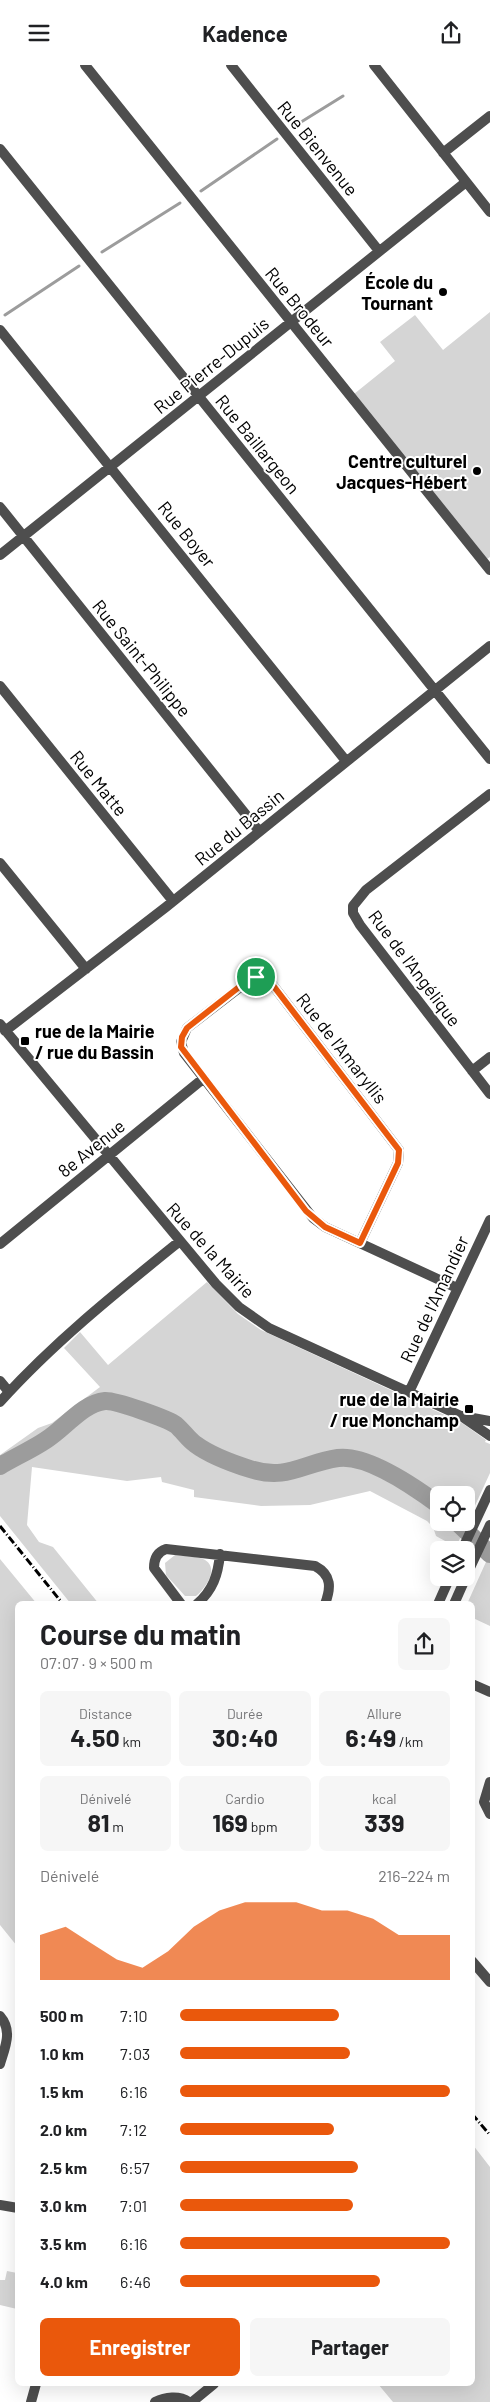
<!DOCTYPE html>
<html lang="fr">
<head>
<meta charset="utf-8">
<style>
	:root { --surface:#fff; --page:#f6f6f6; --text:#202124; --muted:#757577; --accent:#ea580c }
	body { margin:0; font-family:Barlow,sans-serif; background:var(--page); color:var(--text); height:100vh; display:flex; flex-direction:column; font-size:19px; white-space:nowrap }
	* { box-sizing:border-box; margin:0 }
	p { font-size:16px; color:var(--muted) }
	.icon { flex:none; width:28px; height:28px; fill:none; stroke:currentColor; stroke-width:2; stroke-linecap:round; stroke-linejoin:round }
	.map { position:relative; flex:1; overflow:hidden }
	.panel { position:absolute; left:15px; top:1536px; width:460px; height:785px; display:flex; flex-direction:column; background:var(--surface); border-radius:8px; box-shadow:0 5px 20px #0002 }
	.panel>* { flex:none }
	.tools { position:absolute; left:430px; top:1421px; display:grid; gap:10px }
	.tools a { display:grid; place-items:center; width:45px; height:45px; border-radius:8px; background:var(--surface); box-shadow:0 5px 20px #0002; font-size:25px }
	.pin { position:absolute; display:grid; place-items:center; width:42px; height:42px; color:#fff; margin:-21px; border:2px solid #fff; border-radius:50%; box-shadow:0 1px 5px #0007 }
	.round { display:grid; place-items:center; flex:none; width:52px; height:52px; border-radius:8px; background:var(--page) }
	.summary { display:flex; align-items:center; justify-content:space-between; height:85px; padding:0 25px }
	h1 { font-size:28px; font-weight:700; line-height:38px }
	.metrics { display:grid; grid-template-columns:repeat(3,1fr); gap:8px; height:85px; padding:5px 25px }
	.metrics div { display:grid; align-content:center; border-radius:8px; background:var(--page); text-align:center }
	.metrics b { font-size:25px; font-weight:700 }
	.metrics small { font-size:14px; font-weight:400 }
	.metrics p { font-size:14px }
	.chart { height:140px; padding:10px 25px }
	.chart p { display:flex; justify-content:space-between }
	.chart svg { width:100%; height:90px; margin-top:5px; fill:var(--accent); opacity:.7 }
	.button { display:flex; gap:10px; margin-top:auto; padding:10px 25px }
	.button a { flex:1; height:58px; border-radius:8px; background:var(--accent); color:#fff; font-size:20px; font-weight:700; line-height:58px; text-align:center }
	.button a+a { background:var(--page); color:var(--text) }
	ul { padding:0 25px; list-style:none; font-size:16px }
	li { display:grid; grid-template-columns:80px 60px 1fr; align-items:center; height:38px }
	li i { height:12px; border-radius:6px; background:var(--accent) }
	header { display:flex; justify-content:space-between; align-items:center; height:65px; padding:0 25px; background:var(--surface); font-size:22px; font-weight:700 }
	.map>svg:first-child { display:block }
	.green { fill:#d5d5d5; fill-rule:evenodd }
	.lines { fill:none; stroke-linecap:round; stroke-linejoin:round }
	.stream { stroke:#9c9c9c; stroke-width:3 }
	.river { stroke:#9c9c9c; stroke-width:18 }
	.minor { stroke:#4e4e4e; stroke-width:10 }
	.rail { stroke:#000; stroke-width:3; stroke-dasharray:8 2.5 1 2.5; stroke-linecap:butt }
	.route-casing { stroke:#fff; stroke-width:10 }
	.route { stroke:#ea580c; stroke-width:6 }
	.poi-dot { fill:#000; stroke:#fff; stroke-width:2 }
	.labels { text-anchor:middle; dominant-baseline:central; stroke-width:4; stroke-linejoin:round; paint-order:stroke }
	.street-label { font-size:18px; fill:#000; stroke:#fff }
	.poi-label { font-size:18px; font-weight:bold; fill:#000; stroke:#fff; text-anchor:end }
</style>
</head>
<body>
<header><svg class="icon" aria-label="menu" viewBox="0 0 24 24"><path d="M4 6h16M4 12h16M4 18h16"/></svg>Kadence<svg class="icon" aria-label="share" viewBox="0 0 24 24"><path d="M12 15V3M7 8l5-5 5 5M5 13v7h14v-7"/></svg></header>
<div class="map">
<svg width="490" height="2337" viewBox="0 0 490 2337">
	<rect width="100%" height="100%" fill="#fff"/>
	<path class="green" d="M 490,247 L 490,492 L 487,494 L 354,329 L 395,296 L 380,277 L 415,250 L 443,285 Z
		M 207,1217 L 238,1249 L 261,1265 L 462,1358 L 486,1375 L 485,1377 L 490,1379 L 490,1408 L 456,1482 L 436,1471 L 433,1462 L 427,1456 L 370,1426 L 310,1440 L 261,1441 L 194,1432 L 194,1425 L 162,1417 L 161,1412 L 127,1416 L 32,1402 L 27,1460 L 39,1477 L 53,1482 L 99,1539 L 71,1539 L 0,1451 L 0,1390 L 38,1363 L 52,1358 L 100,1322 L 64,1283 L 80,1267 L 108,1300 ZM 439,1430 L 466,1430 L 466,1458 L 439,1458 Z
		M 490,1488 L 490,1561 L 473,1553 L 472,1539 L 467,1539 Z
		M 175,1490 C 183,1491 195,1491 203,1494 C 221,1502 205,1524 196,1531 L 185,1531 L 166,1510 L 165,1498 Z
		M 0,1494 L 37,1539 L 18,1539 L 17,1881 L 0,1860 Z
		M 473,2080 L 490,2102 L 490,2337 L 393,2337 L 378,2319 L 472,2319 Z
		M 7,2206 L 17,2208 L 17,2244 L 0,2240 L 0,2215 L 5,2215 Z"/>
	<g class="lines">
		<path class="stream" d="M 293,62 L 343,31
			M 201,126 L 277,74
			M 102,187 L 180,138
			M 5,250 L 79,201"/>
		<path class="river" d="M 0,1401 C 15,1392 31,1385 46,1375 C 64,1364 83,1338 105,1336 C 115,1335 168,1354 176,1360 C 183,1366 188,1374 195,1379 C 211,1391 231,1398 250,1404 C 287,1416 303,1398 338,1393 C 368,1389 416,1423 439,1440
			M 458,1458 L 490,1489"/>
		<path class="minor" d="M 85,0 L 490,505
			M 231,0 L 379,186
			M 374,0 L 490,147
			M 0,84 L 490,694
			M 443,88 L 490,51
			M 0,265 L 346,696
			M 0,442 L 259,766
			M 0,490 L 466,117
			M 0,621 L 173,836
			M 490,729 L 366,825 L 353,841 L 353,848 L 360,860 L 490,1029
			M 0,798 L 86,904
			M 0,959 L 216,1219 L 239,1242 L 269,1263 L 461,1351 L 490,1371
			M 5,966 L 166,842 L 490,581
			M 472,1006 L 490,992
			M 360,1178 L 398,1098 L 399,1085 L 272,919 L 264,914 L 252,913 L 187,963 L 181,977 L 184,988 L 313,1153 L 325,1162 L 457,1223
			M 0,1179 L 204,1013
			M 0,1316 L 9,1327
			M 409,1327 L 490,1155
			M 0,1337 C 54,1277 118,1226 180,1176
			M 462,1351 L 490,1356
			M 462,1485 L 490,1425
			M 466,1511 L 490,1460
			M 181,1539 L 154,1503 C 154,1494 157,1487 166,1484 L 315,1501 C 332,1510 331,1523 325,1539
			M 197,1539 C 213,1525 218,1510 220,1489
			M 438,1539 L 450,1512
			M 454,1539 L 466,1512
			M 472,1619 L 490,1627
			M 490,1717 L 484,1737 L 490,1749
			M 472,1896 L 490,1917
			M 0,1951 C 13,1966 5,1982 0,1999
			M 0,2140 L 18,2143
			M 31,2337 L 36,2319
			M 155,2337 C 165,2332 179,2330 189,2337
			M 192,2337 L 214,2319"/>
		<path class="rail" d="M 0,1461 L 63,1539
			M 472,2049 L 490,2070"/>
	</g>
	<g class="lines">
		<defs>
			<path id="route" d="M 256,912 L 272,919 L 399,1085 L 398,1098 L 360,1178 L 325,1162 L 306,1146 L 181,982 L 182,972 L 187,963 L 248,915 Z"/>
		</defs>
		<use href="#route" class="route-casing"/>
		<use href="#route" class="route"/>
	</g>
	<g class="poi-dot">
		<circle cx="443" cy="227" r="5"/>
		<circle cx="477" cy="406" r="5"/>
		<rect x="20" y="971" width="10" height="10" rx="2.5"/>
		<rect x="464" y="1339" width="10" height="10" rx="2.5"/>
	</g>
	<g class="labels">
		<g class="street-label">
			<text transform="translate(318 83) rotate(51)">Rue Bienvenue</text>
			<text transform="translate(300 242) rotate(51)">Rue Brodeur</text>
			<text transform="translate(211 300) rotate(-39)">Rue Pierre-Dupuis</text>
			<text transform="translate(258 379) rotate(51)">Rue Baillargeon</text>
			<text transform="translate(187 469) rotate(51)">Rue Boyer</text>
			<text transform="translate(142 593) rotate(51)">Rue Saint-Philippe</text>
			<text transform="translate(99 718) rotate(51)">Rue Matte</text>
			<text transform="translate(239 762) rotate(-39)">Rue du Bassin</text>
			<text transform="translate(415 903) rotate(53)">Rue de l'Angélique</text>
			<text transform="translate(342 983) rotate(52)">Rue de l'Amaryllis</text>
			<text transform="translate(91 1083) rotate(-39)">8e Avenue</text>
			<text transform="translate(211 1185) rotate(48)">Rue de la Mairie</text>
			<text transform="translate(434 1234) rotate(-65)">Rue de l'Amandier</text>
		</g>
		<g class="poi-label">
			<text x="433" y="217">École du<tspan x="433" dy="21">Tournant</tspan></text>
			<text x="467" y="396">Centre culturel<tspan x="467" dy="21">Jacques-Hébert</tspan></text>
			<text x="35" y="966" text-anchor="start">rue de la Mairie<tspan x="35" dy="21">/ rue du Bassin</tspan></text>
			<text x="459" y="1334">rue de la Mairie<tspan x="459" dy="21">/ rue Monchamp</tspan></text>
		</g>
	</g>
</svg>
<div class="tools">
<a><svg class="icon" aria-label="locate" viewBox="0 0 24 24"><circle cx="12" cy="12" r="6"/><path d="M12 2v4M12 18v4M2 12h4M18 12h4"/></svg></a>
<a><svg class="icon" aria-label="layers" viewBox="0 0 24 24"><path d="M12 4l9 5-9 5-9-5zM3 14l9 5 9-5"/></svg></a>
</div>
<div class="pin" style="left:256px;top:912px;background:#1e9e55"><svg class="icon" aria-label="arrive" viewBox="0 0 24 24"><path d="M6 21V4h12l-3 4 3 4H6"/></svg></div>
<section class="panel">
<div class="summary"><div><h1>Course du matin</h1><p>07:07 · 9 × 500 m</p></div><a class="round"><svg class="icon" aria-label="share" viewBox="0 0 24 24"><path d="M12 15V3M7 8l5-5 5 5M5 13v7h14v-7"/></svg></a></div>
<div class="metrics">
<div><p>Distance</p><b>4.50<small> km</small></b></div>
<div><p>Durée</p><b>30:40</b></div>
<div><p>Allure</p><b>6:49<small> /km</small></b></div>
</div>
<div class="metrics">
<div><p>Dénivelé</p><b>81<small> m</small></b></div>
<div><p>Cardio</p><b>169<small> bpm</small></b></div>
<div><p>kcal</p><b>339</b></div>
</div>
<div class="chart"><p><span>Dénivelé</span>216–224 m</p>
<svg viewBox="0 0 160 44" preserveAspectRatio="none"><path d="M0 44V22L10 18L20 26L30 34L40 38L50 30L60 18L70 10L80 6L90 6L100 6L110 10L120 10L130 14L140 22L150 22L160 22V44z"/></svg>
</div>
<ul>
<li><b>500 m</b>7:10<i style="width:59%"></i></li>
<li><b>1.0 km</b>7:03<i style="width:63%"></i></li>
<li><b>1.5 km</b>6:16<i style="width:100%"></i></li>
<li><b>2.0 km</b>7:12<i style="width:57%"></i></li>
<li><b>2.5 km</b>6:57<i style="width:66%"></i></li>
<li><b>3.0 km</b>7:01<i style="width:64%"></i></li>
<li><b>3.5 km</b>6:16<i style="width:100%"></i></li>
<li><b>4.0 km</b>6:46<i style="width:74%"></i></li>
</ul>
<div class="button"><a>Enregistrer</a><a>Partager</a></div>
</section>
</div>
</body>
</html>
